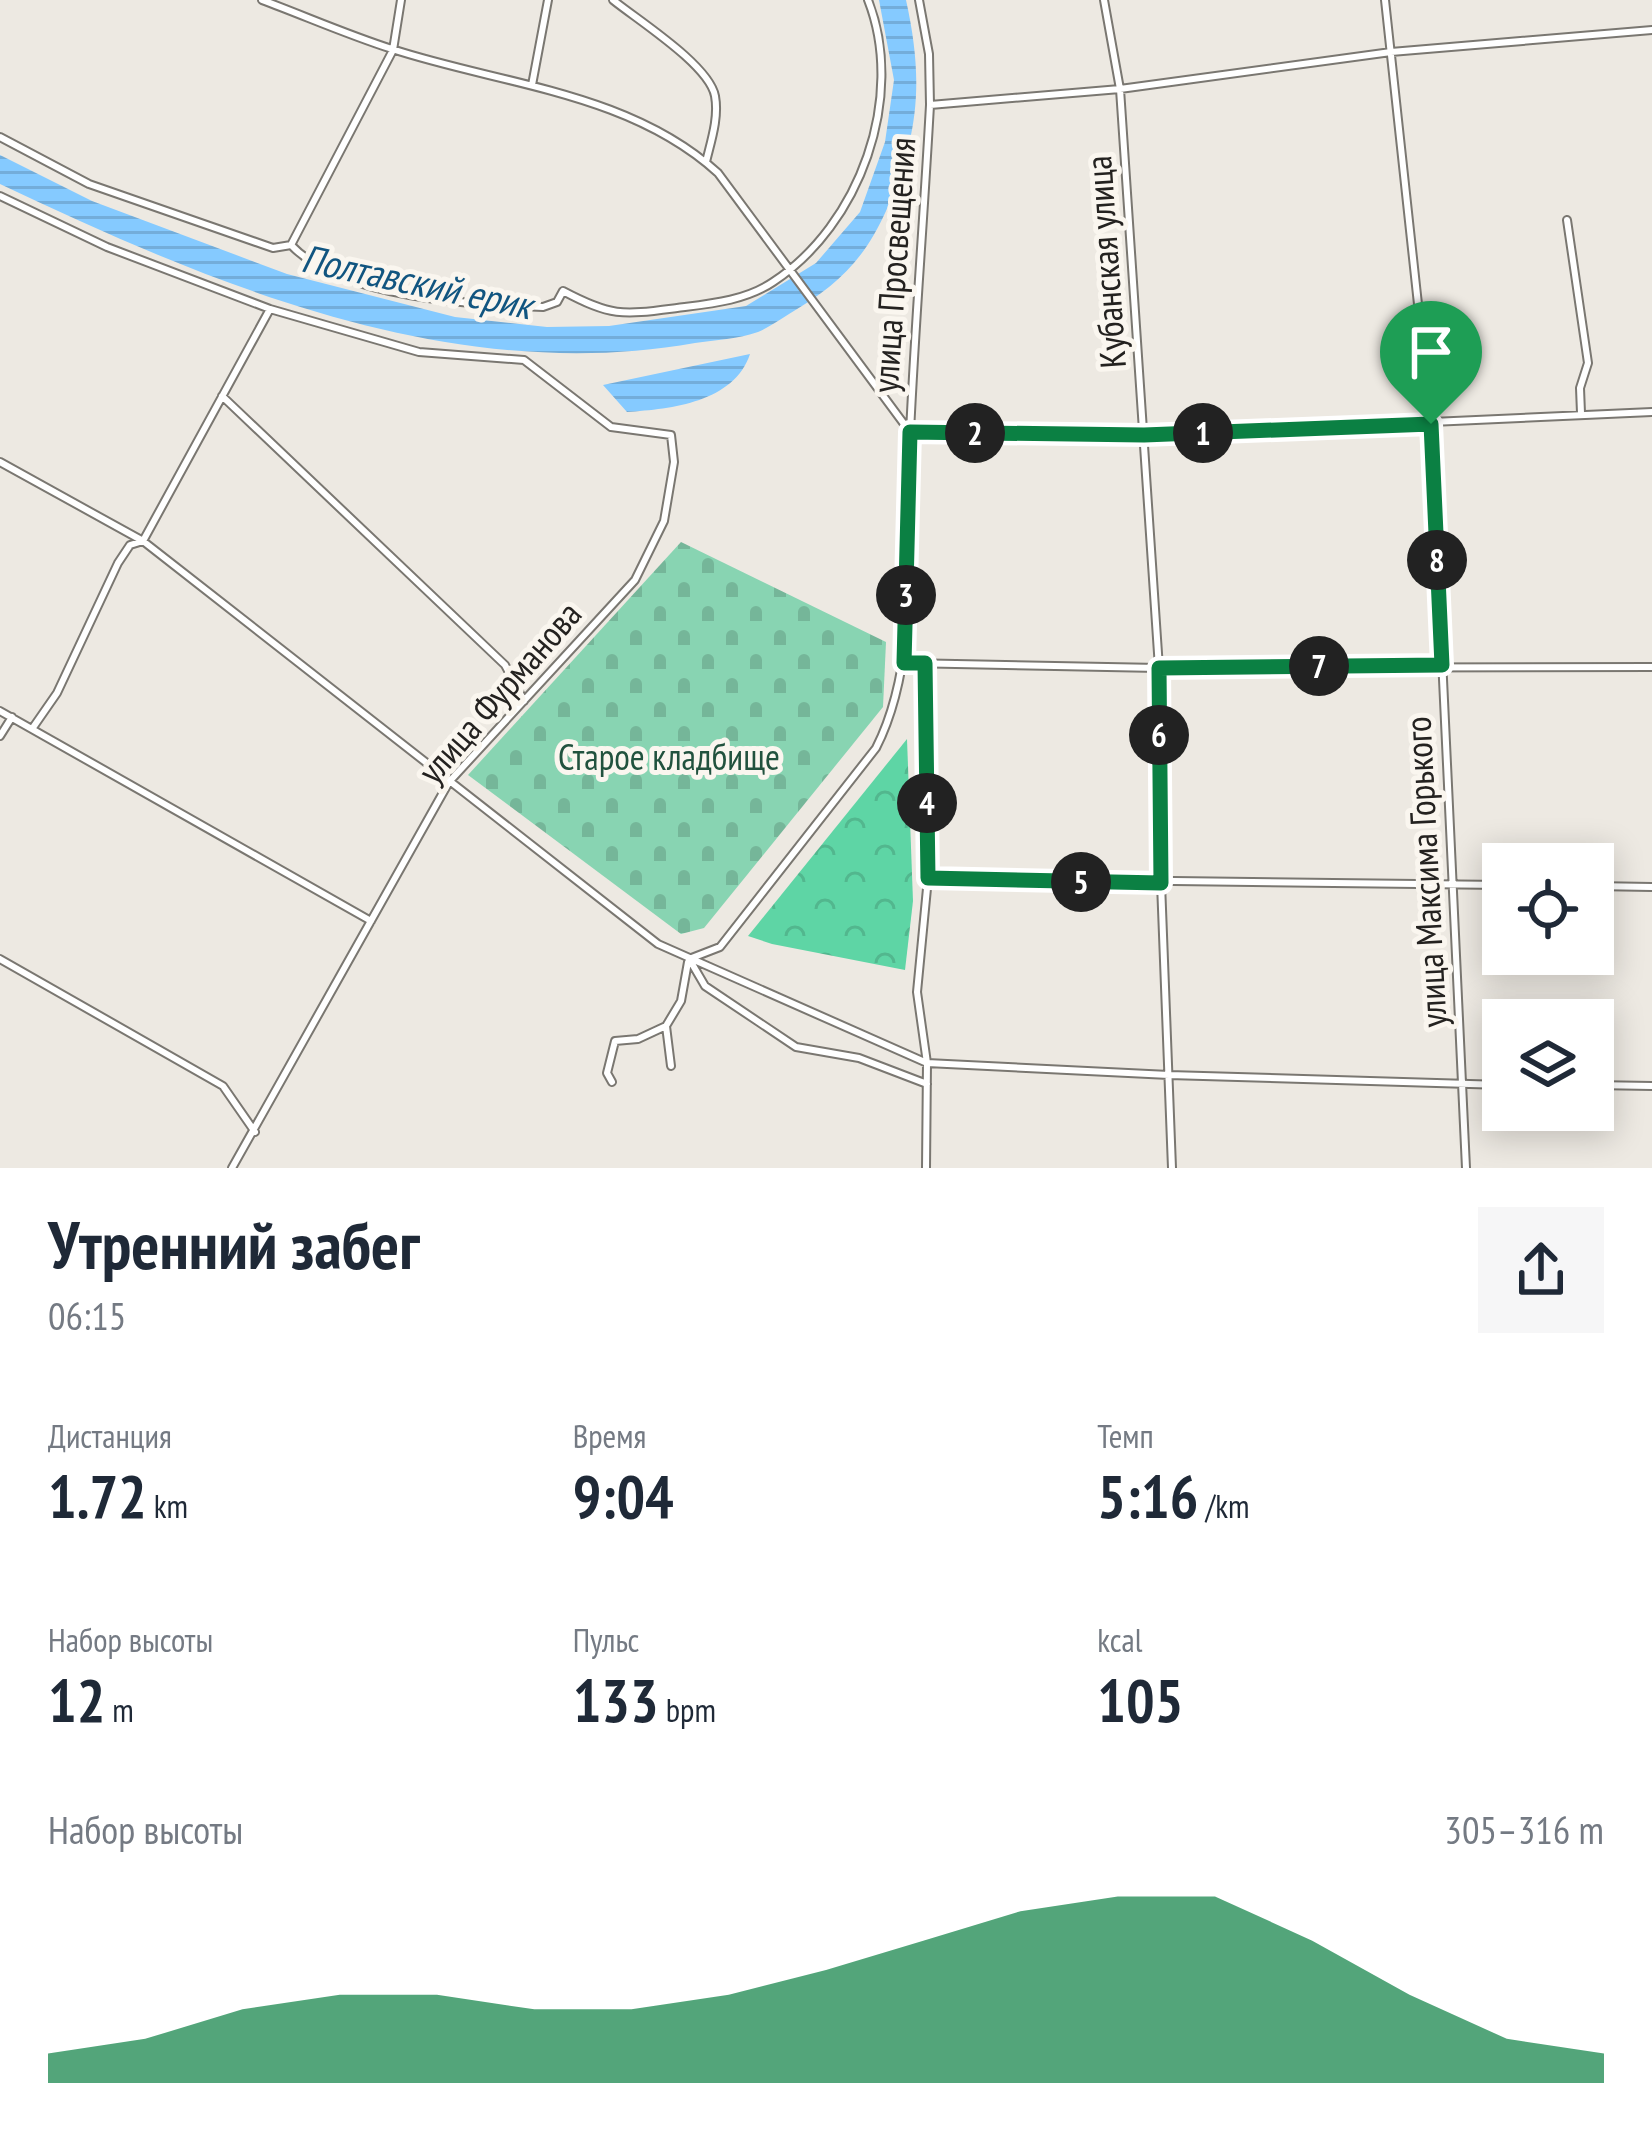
<!DOCTYPE html>
<html lang="ru">
<head>
<meta charset="utf-8">
<style>
	:root { --surface:#fff; --page:#f6f6f7; --text:#1f2937; --muted:#747a83; --accent:#0b8043 }
	body { margin:0; font-family:"PT Sans Narrow",sans-serif; background:var(--page); color:var(--text); height:100vh; display:flex; flex-direction:column; font-size:45px; white-space:nowrap }
	* { box-sizing:border-box; margin:0 }
	p { font-size:39px; color:var(--muted) }
	.icon { flex:none; width:66px; height:66px; fill:none; stroke:currentColor; stroke-width:2; stroke-linecap:round; stroke-linejoin:round }
	.map { position:relative; height:1168px; overflow:hidden }
	.panel { display:flex; flex-direction:column; background:var(--surface); flex:1 }
	.panel>* { flex:none }
	.tools { position:absolute; left:1482px; top:843px; display:grid; gap:24px }
	.tools a { display:grid; place-items:center; width:132px; height:132px; border-radius:0px; background:var(--surface); box-shadow:0 6px 30px #0003; font-size:60px }
	.pin { position:absolute; display:grid; place-items:center; width:102px; height:102px; color:#fff; margin:-123px -51px; border-radius:50% 50% 50% 0; rotate:-45deg; box-shadow:0 0 12px #0007 }
	.pin .icon { rotate:45deg }
	.km { position:absolute; width:60px; height:60px; margin:-30px; border-radius:50%; background:#222; color:#fff; font-size:33px; line-height:60px; text-align:center }
	.round { display:grid; place-items:center; flex:none; width:126px; height:126px; border-radius:0px; background:var(--page) }
	.overview { display:flex; align-items:center; justify-content:space-between; height:204px; padding:0 48px }
	h1 { font-size:66px; font-weight:600; line-height:90px }
	.figures { display:grid; grid-template-columns:repeat(3,1fr); gap:18px; height:204px; padding:12px 48px }
	.figures div { display:grid; align-content:center }
	.figures b { font-size:60px; font-weight:600 }
	.figures small { font-size:33px; font-weight:400 }
	.figures p { font-size:33px }
	.chart { height:336px; padding:24px 48px }
	.chart p { display:flex; justify-content:space-between }
	.chart svg { width:100%; height:216px; margin-top:12px; fill:var(--accent); opacity:.7 }
	.map>svg:first-child { display:block }
	.forest { fill:url(#forest-crowns) }
	.cemetery { fill:url(#cemetery-stones) }
	.water { fill:url(#water-rules) }
	.lines { fill:none; stroke-linecap:round; stroke-linejoin:round }
	.street-casing { stroke:#7a7771; stroke-width:10 }
	.street { stroke:#fff; stroke-width:6 }
	.route-casing { stroke:#fff; stroke-width:24 }
	.route { stroke:#0b8043; stroke-width:15 }
	.labels { text-anchor:middle; dominant-baseline:central; stroke-width:10; stroke-linejoin:round; paint-order:stroke }
	.street-label { font-size:36px; fill:#242220; stroke:#faf6ef }
	.park-label { font-size:36px; fill:#21523e; stroke:#faf6ef }
	.water-label { font-size:39px; font-style:italic; fill:#115580; stroke:#faf6ef }
</style>
</head>
<body>
<div class="map">
<svg width="1652" height="1168" viewBox="0 0 1652 1168">
	<defs>
		<pattern id="forest-crowns" width="20" height="18" patternUnits="userSpaceOnUse" patternTransform="scale(3)"><rect width="20" height="18" fill="#5ed5a5"/><path d="M2 6a3 3 0 1 1 6 0M12 15a3 3 0 1 1 6 0" fill="none" stroke="#52b78e"/></pattern>
		<pattern id="cemetery-stones" width="16" height="16" patternUnits="userSpaceOnUse" patternTransform="scale(3)"><rect width="16" height="16" fill="#88d4b2"/><path d="M2 7V4a2 2 0 0 1 4 0v3zM10 15v-3a2 2 0 0 1 4 0v3z" fill="#75b699"/></pattern>
		<pattern id="water-rules" width="6" height="5" patternUnits="userSpaceOnUse" patternTransform="scale(3)"><rect width="6" height="5" fill="#85caff"/><path d="M0 2.5h6" fill="none" stroke="#73adda"/></pattern>
	</defs>
	<rect width="100%" height="100%" fill="#ede9e2"/>
	<path class="forest" d="M 907,739 L 913,901 L 905,970 L 772,944 L 748,936 Z"/>
	<path class="cemetery" d="M 681,542 L 886,642 L 883,707 L 704,928 L 681,934 L 468,775 Z"/>
	<path class="water" d="M 879,0 L 906,0 C 924,81 919,135 886,211 C 863,262 836,286 789,314 C 779,320 768,328 758,332 C 739,339 715,340 695,343 C 453,386 215,286 0,184 L 0,155 L 92,201 L 287,274 L 455,317 L 547,327 L 609,326 L 746,306 L 816,263 L 860,212 L 885,142 L 894,80 Z
		M 750,354 C 734,402 672,409 627,412 L 603,385 Z"/>
	<g class="lines">
		<defs>
			<path id="street" d="M 262,0 C 305,16 348,35 392,49 C 502,85 629,92 718,173 L 910,432 L 1144,435 L 1652,412
				M 613,0 C 639,21 709,65 715,96 C 719,118 711,141 706,162
				M 1104,0 L 1120,89 L 1159,668 L 1161,883 L 1172,1168
				M 1385,0 L 1431,424 L 1466,1168
				M 532,85 L 548,0
				M 930,105 L 1120,89 L 1391,52 L 1652,30
				M 0,137 L 89,184 L 273,248 L 291,245 C 341,298 473,305 543,307 L 557,302 L 563,291 C 612,317 622,315 677,308 C 709,304 745,301 773,282 C 860,225 906,97 868,0
				M 0,196 L 107,247 L 270,309 L 419,352 L 524,360 L 611,427 L 671,435 L 674,462 L 664,521 L 635,580 L 449,782 L 232,1168
				M 1567,220 L 1588,363 L 1580,388 L 1581,413
				M 291,245 L 393,50 L 401,0
				M 222,396 L 505,665 L 524,701
				M 0,462 L 143,541 L 658,944 L 927,1063 L 1169,1075 L 1503,1085
				M 906,663 L 1159,668 L 1652,667
				M 925,663 L 928,878 L 917,992 L 927,1063 L 926,1168
				M 0,711 L 371,921
				M 32,729 L 57,693 L 118,563 L 130,545 L 143,541 L 270,309
				M 0,736 L 12,717
				M 928,878 L 1503,885
				M 1593,886 L 1652,887
				M 0,959 L 223,1086 L 255,1132
				M 689,959 L 720,947 L 876,748 C 922,658 906,533 910,433 C 915,324 924,215 930,105 L 929,54 L 919,0
				M 691,962 L 705,986 L 796,1047 L 859,1058 L 927,1084
				M 671,1066 L 666,1026 L 681,1001 L 688,962
				M 612,1082 L 607,1073 L 615,1041 L 638,1039 L 666,1026
				M 1593,1085 L 1652,1086"/>
		</defs>
		<use href="#street" class="street-casing"/>
		<use href="#street" class="street"/>
	</g>
	<g class="lines">
		<defs>
			<path id="route" d="M 1431,424 L 1442,665 L 1159,668 L 1161,883 L 928,878 L 925,663 L 904,663 L 910,432 L 1144,435 Z"/>
		</defs>
		<use href="#route" class="route-casing"/>
		<use href="#route" class="route"/>
	</g>
	<g class="labels">
		<g class="street-label">
			<text transform="translate(1105 262) rotate(-94)">Кубанская улица</text>
			<text transform="translate(893 265) rotate(-86)">улица Просвещения</text>
			<text transform="translate(499 692) rotate(-49)">улица Фурманова</text>
			<text transform="translate(1425 872) rotate(-93)">улица Максима Горького</text>
		</g>
		<g class="park-label">
			<text x="669" y="756">Старое кладбище</text>
		</g>
		<g class="water-label">
			<text transform="translate(417 281) rotate(12)">Полтавский ерик</text>
		</g>
	</g>
</svg>
<div class="tools">
<a><svg class="icon" aria-label="locate" viewBox="0 0 24 24"><circle cx="12" cy="12" r="6"/><path d="M12 2v4M12 18v4M2 12h4M18 12h4"/></svg></a>
<a><svg class="icon" aria-label="layers" viewBox="0 0 24 24"><path d="M12 4l9 5-9 5-9-5zM3 14l9 5 9-5"/></svg></a>
</div>
<div class="pin" style="left:1431px;top:424px;background:#1e9e55"><svg class="icon" aria-label="arrive" viewBox="0 0 24 24"><path d="M6 21V4h12l-3 4 3 4H6"/></svg></div>
<b class="km" style="left:1203px;top:433px">1</b>
<b class="km" style="left:975px;top:433px">2</b>
<b class="km" style="left:906px;top:595px">3</b>
<b class="km" style="left:927px;top:803px">4</b>
<b class="km" style="left:1081px;top:882px">5</b>
<b class="km" style="left:1159px;top:735px">6</b>
<b class="km" style="left:1319px;top:666px">7</b>
<b class="km" style="left:1437px;top:560px">8</b>
</div>
<section class="panel">
<div class="overview"><div><h1>Утренний забег</h1><p>06:15</p></div><a class="round"><svg class="icon" aria-label="share" viewBox="0 0 24 24"><path d="M12 15V3M7 8l5-5 5 5M5 13v7h14v-7"/></svg></a></div>
<div class="figures">
<div><p>Дистанция</p><b>1.72<small> km</small></b></div>
<div><p>Время</p><b>9:04</b></div>
<div><p>Темп</p><b>5:16<small> /km</small></b></div>
</div>
<div class="figures">
<div><p>Набор высоты</p><b>12<small> m</small></b></div>
<div><p>Пульс</p><b>133<small> bpm</small></b></div>
<div><p>kcal</p><b>105</b></div>
</div>
<div class="chart"><p><span>Набор высоты</span>305–316 m</p>
<svg viewBox="0 0 160 44" preserveAspectRatio="none"><path d="M0 44V38L10 35L20 29L30 26L40 26L50 29L60 29L70 26L80 21L90 15L100 9L110 6L120 6L130 15L140 26L150 35L160 38V44z"/></svg>
</div>
</section>
</body>
</html>
